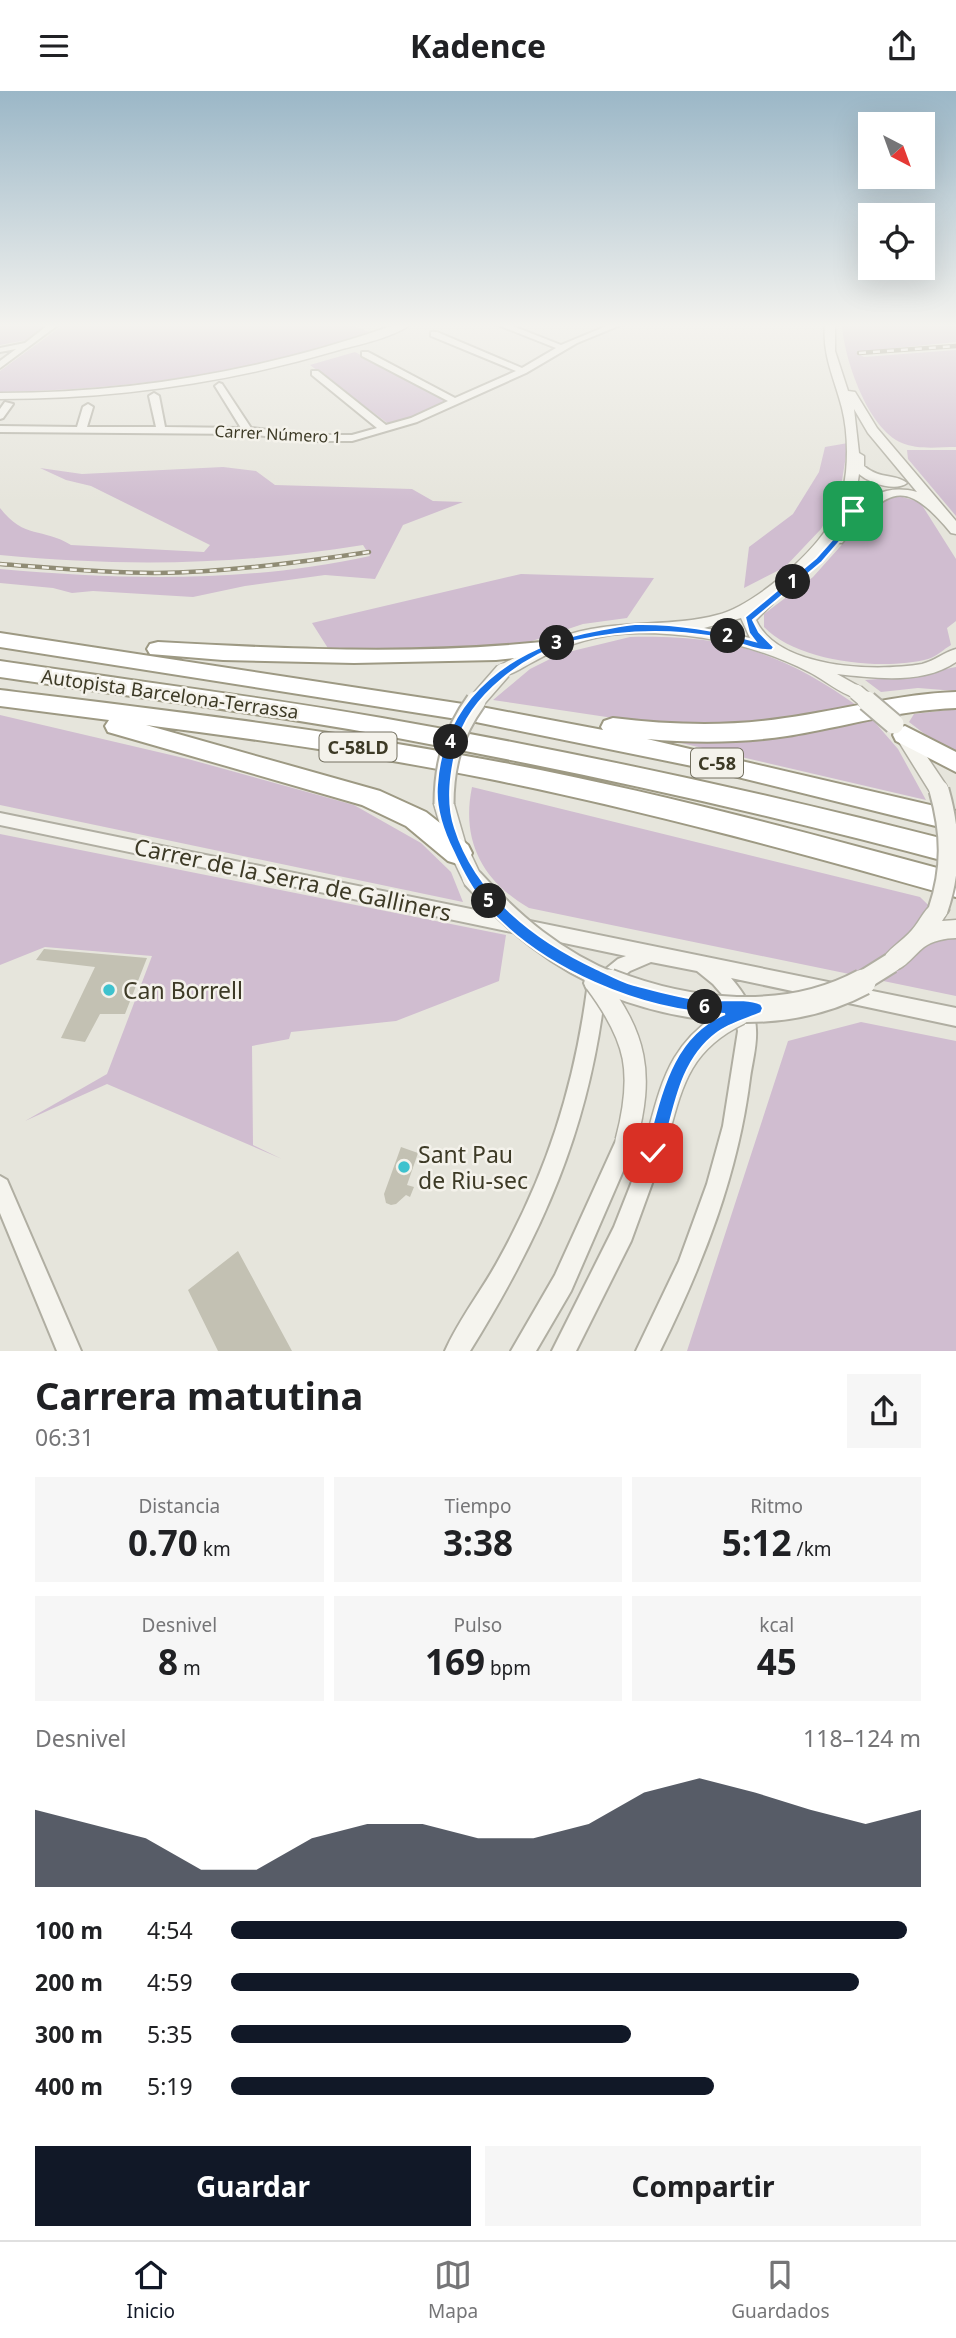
<!DOCTYPE html>
<html lang="es">
<head>
<meta charset="utf-8">
<style>
	:root { --surface:#fff; --page:#f6f6f6; --text:#202124; --muted:#757577; --line:#e0e0e0; --accent:#111827 }
	body { margin:0; font-family:"Noto Sans",sans-serif; background:var(--page); color:var(--text); height:100vh; display:flex; flex-direction:column; font-size:26px; white-space:nowrap }
	* { box-sizing:border-box; margin:0 }
	p { font-size:23px; color:var(--muted) }
	.icon { flex:none; width:38px; height:38px; fill:none; stroke:currentColor; stroke-width:2; stroke-linecap:round; stroke-linejoin:round }
	.map { position:relative; height:1260px; overflow:hidden }
	.details { display:flex; flex-direction:column; background:var(--surface); flex:1 }
	.details>* { flex:none }
	.needle { width:46px; rotate:139deg }
	.buttons { position:absolute; left:858px; top:21px; display:grid; gap:14px }
	.buttons a { display:grid; place-items:center; width:77px; height:77px; border-radius:0px; background:var(--surface); box-shadow:0 7px 28px #0002; font-size:35px }
	.pin { position:absolute; display:grid; place-items:center; width:60px; height:60px; color:#fff; margin:-30px; border-radius:14px; box-shadow:0 4px 10px #0006 }
	.km { position:absolute; width:35px; height:35px; margin:-18px; border-radius:50%; background:#222; color:#fff; font-size:19px; line-height:35px; text-align:center }
	.round { display:grid; place-items:center; flex:none; width:74px; height:74px; border-radius:0px; background:var(--page) }
	.head { display:flex; align-items:center; justify-content:space-between; height:119px; padding:0 35px }
	h1 { font-size:38px; font-weight:700; line-height:52px }
	.stats { display:grid; grid-template-columns:repeat(3,1fr); gap:10px; height:119px; padding:7px 35px }
	.stats div { display:grid; align-content:center; border-radius:0px; background:var(--page); text-align:center }
	.stats b { font-size:35px; font-weight:700 }
	.stats small { font-size:19px; font-weight:400 }
	.stats p { font-size:19px }
	.chart { height:196px; padding:14px 35px }
	.chart p { display:flex; justify-content:space-between }
	.chart svg { width:100%; height:126px; margin-top:7px; fill:var(--accent); opacity:.7 }
	.primary-button { display:flex; gap:14px; margin-top:auto; padding:14px 35px }
	.primary-button a { flex:1; height:80px; border-radius:0px; background:var(--accent); color:#fff; font-size:28px; font-weight:700; line-height:80px; text-align:center }
	.primary-button a+a { background:var(--page); color:var(--text) }
	ul { padding:0 35px; list-style:none; font-size:23px }
	li { display:grid; grid-template-columns:112px 84px 1fr; align-items:center; height:52px }
	li i { height:18px; border-radius:9px; background:var(--accent) }
	header { display:flex; justify-content:space-between; align-items:center; height:91px; padding:0 35px; background:var(--surface); font-size:32px; font-weight:700 }
	.dock { display:flex; justify-content:space-around; align-items:center; height:98px; border-top:2px solid var(--line); background:var(--surface); font-size:19px; color:var(--muted) }
	.dock a { display:grid; justify-items:center; gap:4px }
	.dock .selected { color:var(--accent) }
	.map>svg:first-child { display:block }
	.green { fill:#d0bdd0 }
	.building { fill:#c3c1b3 }
	.lines { fill:none; stroke-linecap:round; stroke-linejoin:round }
	.minor-casing { stroke:#b0aea2; stroke-width:4 }
	.tertiary-casing { stroke:#b0aea2; stroke-width:3 }
	.motorway-casing { stroke:#9d9983; stroke-width:4 }
	.minor { fill:#f5f4ee; fill-rule:evenodd }
	.tertiary { fill:#f5f4ee; fill-rule:evenodd }
	.motorway { fill:#fff; fill-rule:evenodd }
	.rail-casing { stroke:#908c75; stroke-width:4.5 }
	.rail { stroke:#f4f2eb; stroke-width:2.5; stroke-dasharray:7; stroke-linecap:butt }
	.minor-bridge-far1-casing { stroke:#b0aea2; stroke-width:19; stroke-linecap:butt }
	.minor-bridge-casing { stroke:#b0aea2; stroke-width:24; stroke-linecap:butt }
	.tertiary-bridge-far2-casing { stroke:#b0aea2; stroke-width:18; stroke-linecap:butt }
	.tertiary-bridge-far1-casing { stroke:#b0aea2; stroke-width:23; stroke-linecap:butt }
	.tertiary-bridge-casing { stroke:#b0aea2; stroke-width:29; stroke-linecap:butt }
	.minor-bridge-far1 { stroke:#f5f4ee; stroke-width:16 }
	.minor-bridge { stroke:#f5f4ee; stroke-width:21 }
	.tertiary-bridge-far2 { stroke:#f5f4ee; stroke-width:15 }
	.tertiary-bridge-far1 { stroke:#f5f4ee; stroke-width:19 }
	.tertiary-bridge { stroke:#f5f4ee; stroke-width:25 }
	.route { fill:#1a73e8; stroke:#fff; stroke-width:2 }
	.poi-dot { fill:#3ec2ce; stroke:#f4f2eb; stroke-width:2.5 }
	.labels { text-anchor:middle; dominant-baseline:central; stroke-width:5; stroke-linejoin:round; paint-order:stroke }
	.far-street-label { font-size:16px; fill:#3d3a26; stroke:#f4f2eb }
	.shield { fill:#f4f2eb; stroke:#747161; stroke-width:2 }
	.shield-label { font-size:18px; font-weight:bold; fill:#3d3a26 }
	.street-label { font-size:19px; fill:#3d3a26; stroke:#f4f2eb }
	.near-street-label { font-size:23px; fill:#3d3a26; stroke:#f4f2eb }
	.near-poi-label { font-size:23px; fill:#3d3a26; stroke:#f4f2eb; text-anchor:start }
</style>
</head>
<body>
<header><svg class="icon" aria-label="menu" viewBox="0 0 24 24"><path d="M4 6h16M4 12h16M4 18h16"/></svg>Kadence<svg class="icon" aria-label="share" viewBox="0 0 24 24"><path d="M12 15V3M7 8l5-5 5 5M5 13v7h14v-7"/></svg></header>
<div class="map">
<svg width="956" height="1260" viewBox="0 0 956 1260">
	<rect width="100%" height="100%" fill="#e6e5dc"/>
	<path class="green" d="M 0,234 L 47,234 L 26,249 L 0,254 Z
		M 63,234 L 353,234 L 371,242 C 251,282 127,299 0,301 L 0,280 Z
		M 842,234 L 956,234 L 956,251 L 856,261 L 864,266 L 956,259 L 956,356 C 939,356 918,359 902,352 C 868,338 844,268 842,234 Z
		M 355,261 L 449,311 L 390,334 L 310,274 Z
		M 848,352 L 839,408 L 821,438 L 785,476 L 744,497 L 749,456 L 793,423 L 819,381 L 825,356 Z
		M 907,359 L 956,359 L 956,425 L 908,368 Z
		M 223,376 L 256,380 L 275,394 L 412,398 L 433,410 L 463,411 L 403,434 L 375,488 L 325,484 L 245,495 L 193,506 L 93,500 L 72,502 L 53,497 L 0,492 L 0,478 C 123,489 248,492 370,465 L 363,454 C 236,474 128,476 0,464 L 0,417 C 25,449 42,436 71,454 L 204,461 L 210,454 L 91,395 L 66,389 L 40,377 L 82,383 Z
		M 899,405 L 920,411 L 956,468 L 956,530 L 947,537 L 951,554 C 944,558 936,566 928,568 C 883,580 797,571 764,536 L 764,523 L 813,486 L 880,411 Z
		M 521,483 L 654,487 L 627,527 L 583,533 L 517,555 L 331,562 L 312,532 Z
		M 630,546 C 727,544 780,560 859,616 L 748,631 L 640,631 L 493,609 L 530,578 L 560,563 Z
		M 956,576 L 956,600 L 918,597 L 881,601 L 865,589 L 904,586 Z
		M 956,618 L 956,660 L 926,644 L 909,631 L 914,623 Z
		M 0,624 L 188,668 L 354,714 L 421,752 L 451,781 L 463,811 L 0,714 Z
		M 872,628 L 898,658 L 926,709 L 664,648 Z
		M 472,696 L 920,806 L 956,841 L 956,905 L 529,817 C 482,790 461,749 472,696 Z
		M 0,743 L 506,844 L 499,890 L 396,930 L 291,941 L 289,948 L 252,955 L 253,1054 L 282,1068 L 107,993 L 25,1030 L 107,983 L 152,865 L 45,856 L 0,874 Z
		M 861,931 L 956,950 L 956,1260 L 687,1260 L 788,950 Z"/>
	<path class="building" d="M 44,858 L 147,867 L 125,923 L 100,923 L 85,951 L 61,947 L 95,876 L 36,869 Z
		M 401,1056 L 418,1062 L 407,1094 L 414,1096 L 410,1106 L 406,1104 L 396,1113 L 391,1114 L 386,1112 L 384,1103 Z
		M 238,1160 L 292,1260 L 218,1260 L 188,1199 Z"/>
	<g class="lines">
		<defs>
			<path id="minor" d="M 48,234 L 58,234 L 0,277 L 0,270 L 16,258 L 0,261 L 0,257 L 25,252 Z
				M 498,234 L 510,234 L 561,254 L 609,234 L 621,234 L 577,252 L 526,282 L 417,331 L 352,350 L 309,350 L 248,343 L 0,341 L 0,335 L 77,336 L 83,316 L 88,313 L 93,316 L 87,336 L 156,336 L 149,305 L 154,302 L 159,305 L 165,336 L 241,337 L 215,295 L 219,292 L 222,293 L 251,337 L 309,344 L 352,344 L 377,337 L 312,284 L 312,280 L 318,280 L 386,334 L 411,327 L 448,310 L 362,265 L 362,261 L 368,261 L 455,307 L 516,280 L 431,245 L 431,241 L 437,241 L 522,277 L 556,257 Z
				M 5,311 L 13,313 L 3,327 L 0,328 L 0,318 Z
				M 0,722 L 956,917 L 956,935 L 731,887 C 743,901 756,920 756,939 C 757,955 752,972 750,987 C 738,1084 703,1173 660,1260 L 636,1260 L 679,1170 L 707,1093 L 723,1035 L 738,940 L 733,920 L 726,908 L 713,893 L 697,880 L 651,871 L 630,880 L 605,900 C 589,1038 543,1142 470,1260 L 445,1260 C 459,1228 483,1198 499,1168 C 547,1081 574,996 587,899 L 584,892 L 587,886 L 593,884 L 597,885 L 618,868 L 626,865 L 0,734 Z
				M 626,1040 L 633,1043 L 636,1050 L 571,1200 L 536,1260 L 511,1260 L 555,1184 L 619,1043 Z
				M 653,1052 L 660,1055 L 663,1062 L 631,1150 L 576,1260 L 552,1260 L 614,1136 L 646,1055 Z
				M 0,1085 L 7,1089 L 81,1260 L 57,1260 L 0,1122 Z"/>
			<path id="tertiary" d="M 394,234 L 410,234 C 391,247 361,253 339,259 C 228,292 116,308 0,308 L 0,302 C 136,302 266,279 394,234 Z
				M 825,234 L 835,234 L 835,260 L 848,300 L 855,301 L 877,337 L 956,430 L 956,443 L 951,442 C 901,381 885,402 842,452 L 831,451 L 809,475 L 768,509 L 772,513 L 756,529 C 778,578 875,581 922,573 C 935,570 944,561 956,558 L 956,571 C 923,594 874,587 837,583 L 862,597 L 864,601 L 862,605 L 856,607 C 839,602 825,589 809,581 C 756,554 698,542 639,542 C 601,542 563,554 531,572 C 521,577 509,587 497,584 L 495,580 L 497,576 C 527,560 557,544 591,538 C 633,530 675,535 717,524 C 753,515 808,467 828,436 C 838,419 844,400 846,381 C 848,360 847,337 842,317 C 835,289 822,264 825,234 ZM 854,318 L 868,342 L 917,401 C 882,392 863,409 842,434 L 856,402 L 859,383 C 869,392 896,401 907,392 C 894,382 881,389 864,375 L 864,365 L 859,362 ZM 741,527 L 750,547 L 704,537 Z
				M 903,637 L 909,639 L 946,694 L 948,699 L 946,704 L 932,704 L 894,643 L 897,639 Z
				M 444,706 L 451,708 L 454,713 L 465,751 L 482,787 L 479,793 L 472,795 L 465,793 L 445,751 L 434,713 L 437,708 Z
				M 938,810 L 945,813 L 949,819 L 942,830 L 956,829 L 956,847 C 946,847 932,850 924,856 C 911,866 901,885 883,879 L 880,872 C 887,858 902,851 912,839 C 921,829 925,815 938,810 Z"/>
			<path id="motorway" d="M 0,542 L 476,615 L 603,639 L 601,636 L 604,630 L 613,627 C 670,634 728,636 785,627 C 843,619 898,603 956,601 L 956,617 C 898,619 844,636 787,645 C 741,652 693,652 647,648 L 956,720 L 956,740 L 697,676 L 476,631 L 0,556 Z
				M 158,551 C 285,558 415,564 542,551 L 550,553 L 553,558 L 550,563 L 496,569 L 354,572 L 223,569 L 150,563 L 147,558 L 150,553 Z
				M 0,570 C 127,589 255,605 382,627 C 575,661 766,702 956,751 L 956,773 C 767,722 575,680 382,644 C 256,621 127,605 0,586 Z
				M 0,599 C 163,619 326,638 488,669 C 646,698 801,740 956,782 L 956,806 C 802,762 647,720 490,688 C 376,665 261,649 146,634 L 380,700 L 426,721 L 468,754 L 472,762 L 468,770 L 458,773 L 448,770 L 406,735 L 362,714 L 108,641 L 105,635 L 109,629 L 0,615 Z
				M 905,635 L 956,661 L 956,681 L 896,650 L 893,644 L 896,638 Z"/>
		</defs>
		<use href="#minor" class="minor-casing"/>
		<use href="#tertiary" class="tertiary-casing"/>
		<use href="#motorway" class="motorway-casing"/>
		<use href="#minor" class="minor"/>
		<use href="#tertiary" class="tertiary"/>
		<use href="#motorway" class="motorway"/>
		<defs>
			<path id="rail" d="M 859,262 L 956,255
				M 0,473 C 52,477 104,482 155,482 C 227,481 298,472 369,461"/>
		</defs>
		<use href="#rail" class="rail-casing"/>
		<use href="#rail" class="rail"/>
		<defs>
			<path id="minor-bridge-far1" d="M 593,888 L 596,892"/>
			<path id="minor-bridge" d="M 595,891 C 637,947 644,982 626,1050
				M 653,1062 C 671,999 675,954 740,923"/>
			<path id="tertiary-bridge-far2" d="M 856,601 L 869,612
				M 475,612 L 503,580"/>
			<path id="tertiary-bridge-far1" d="M 867,610 L 894,633
				M 444,713 C 444,674 453,642 476,610
				M 472,787 C 513,832 556,869 614,892
				M 938,819 C 952,778 951,741 939,699
				M 859,892 L 891,872"/>
			<path id="tertiary-bridge" d="M 609,891 C 688,922 785,933 863,891"/>
		</defs>
		<use href="#minor-bridge-far1" class="minor-bridge-far1-casing"/>
		<use href="#minor-bridge" class="minor-bridge-casing"/>
		<use href="#tertiary-bridge-far2" class="tertiary-bridge-far2-casing"/>
		<use href="#tertiary-bridge-far1" class="tertiary-bridge-far1-casing"/>
		<use href="#tertiary-bridge" class="tertiary-bridge-casing"/>
		<use href="#minor-bridge-far1" class="minor-bridge-far1"/>
		<use href="#minor-bridge" class="minor-bridge"/>
		<use href="#tertiary-bridge-far2" class="tertiary-bridge-far2"/>
		<use href="#tertiary-bridge-far1" class="tertiary-bridge-far1"/>
		<use href="#tertiary-bridge" class="tertiary-bridge"/>
	</g>
	<linearGradient id="sky" x2="0" y2="1"><stop stop-color="#9bb7c7"/><stop offset="0.57" stop-color="#f4f3ef"/><stop offset="1" stop-color="#f4f3ef" stop-opacity="0"/></linearGradient>
	<rect width="956" height="411" fill="url(#sky)"/>
	<path class="route" d="M 853,417 L 857,420 L 841,449 L 822,471 L 753,529 L 759,541 L 774,556 L 772,559 C 755,561 734,549 716,546 C 668,538 623,539 575,550 C 528,561 468,605 457,654 C 451,681 446,710 455,737 C 476,804 536,850 597,878 C 608,883 620,890 631,893 C 654,899 680,907 703,909 C 722,911 744,906 761,913 L 763,917 L 761,922 C 747,928 728,933 717,942 C 679,970 674,1020 662,1062 L 659,1068 L 653,1071 L 647,1068 L 645,1062 C 660,1010 669,946 725,923 C 642,921 540,878 485,814 C 471,798 462,780 453,760 C 443,740 435,717 437,694 C 443,603 516,554 599,539 C 611,537 623,534 635,533 C 677,532 716,539 755,550 L 749,542 L 745,526 L 816,467 L 833,448 L 848,420 Z"/>
	<g class="poi-dot">
		<circle cx="109" cy="899" r="7"/>
		<circle cx="404" cy="1076" r="7"/>
	</g>
	<g class="labels">
		<g class="far-street-label">
			<text transform="translate(278 343) rotate(3)">Carrer Número 1</text>
		</g>
		<g class="shield">
			<rect x="319.5" y="641.5" width="77" height="29" rx="5"/>
			<rect x="691" y="657.5" width="52" height="29" rx="5"/>
		</g>
		<g class="shield-label">
			<text x="358" y="656">C-58LD</text>
			<text x="717" y="672">C-58</text>
		</g>
		<g class="street-label">
			<text transform="translate(170 603) rotate(8)">Autopista Barcelona-Terrassa</text>
		</g>
		<g class="near-street-label">
			<text transform="translate(293 788) rotate(12)">Carrer de la Serra de Galliners</text>
		</g>
		<g class="near-poi-label">
			<text x="123" y="899">Can Borrell</text>
			<text x="418" y="1063">Sant Pau<tspan x="418" dy="26">de Riu-sec</tspan></text>
		</g>
	</g>
</svg>
<div class="buttons">
<a><svg class="needle" viewBox="-14 -14 28 28"><path d="M0-13l5 13h-10z" fill="#e53935"/><path d="M0 13l5-13h-10z" fill="#757577"/></svg></a>
<a><svg class="icon" aria-label="locate" viewBox="0 0 24 24"><circle cx="12" cy="12" r="6"/><path d="M12 2v4M12 18v4M2 12h4M18 12h4"/></svg></a>
</div>
<div class="pin" style="left:853px;top:420px;background:#1e9e55"><svg class="icon" aria-label="arrive" viewBox="0 0 24 24"><path d="M6 21V4h12l-3 4 3 4H6"/></svg></div>
<div class="pin" style="left:653px;top:1062px;background:#d93025"><svg class="icon" aria-label="check" viewBox="0 0 24 24"><path d="M5 12l5 5 9-10"/></svg></div>
<b class="km" style="left:793px;top:491px">1</b>
<b class="km" style="left:728px;top:545px">2</b>
<b class="km" style="left:557px;top:552px">3</b>
<b class="km" style="left:451px;top:651px">4</b>
<b class="km" style="left:489px;top:810px">5</b>
<b class="km" style="left:705px;top:916px">6</b>
</div>
<section class="details">
<div class="head"><div><h1>Carrera matutina</h1><p>06:31</p></div><a class="round"><svg class="icon" aria-label="share" viewBox="0 0 24 24"><path d="M12 15V3M7 8l5-5 5 5M5 13v7h14v-7"/></svg></a></div>
<div class="stats">
<div><p>Distancia</p><b>0.70<small> km</small></b></div>
<div><p>Tiempo</p><b>3:38</b></div>
<div><p>Ritmo</p><b>5:12<small> /km</small></b></div>
</div>
<div class="stats">
<div><p>Desnivel</p><b>8<small> m</small></b></div>
<div><p>Pulso</p><b>169<small> bpm</small></b></div>
<div><p>kcal</p><b>45</b></div>
</div>
<div class="chart"><p><span>Desnivel</span>118–124 m</p>
<svg viewBox="0 0 160 44" preserveAspectRatio="none"><path d="M0 44V17L10 22L20 27L30 38L40 38L50 27L60 22L70 22L80 27L90 27L100 22L110 11L120 6L130 11L140 17L150 22L160 17V44z"/></svg>
</div>
<ul>
<li><b>100 m</b>4:54<i style="width:98%"></i></li>
<li><b>200 m</b>4:59<i style="width:91%"></i></li>
<li><b>300 m</b>5:35<i style="width:58%"></i></li>
<li><b>400 m</b>5:19<i style="width:70%"></i></li>
</ul>
<div class="primary-button"><a>Guardar</a><a>Compartir</a></div>
</section>
<nav class="dock">
<a class="selected"><svg class="icon" aria-label="home" viewBox="0 0 24 24"><path d="M3 11l9-7 9 7M6 9v11h12V9"/></svg>Inicio</a>
<a><svg class="icon" aria-label="map" viewBox="0 0 24 24"><path d="M3 6l6-2 6 2 6-2v14l-6 2-6-2-6 2zM9 4v14M15 6v14"/></svg>Mapa</a>
<a><svg class="icon" aria-label="saved" viewBox="0 0 24 24"><path d="M7 4h10v16l-5-4-5 4z"/></svg>Guardados</a>
</nav>
</body>
</html>
